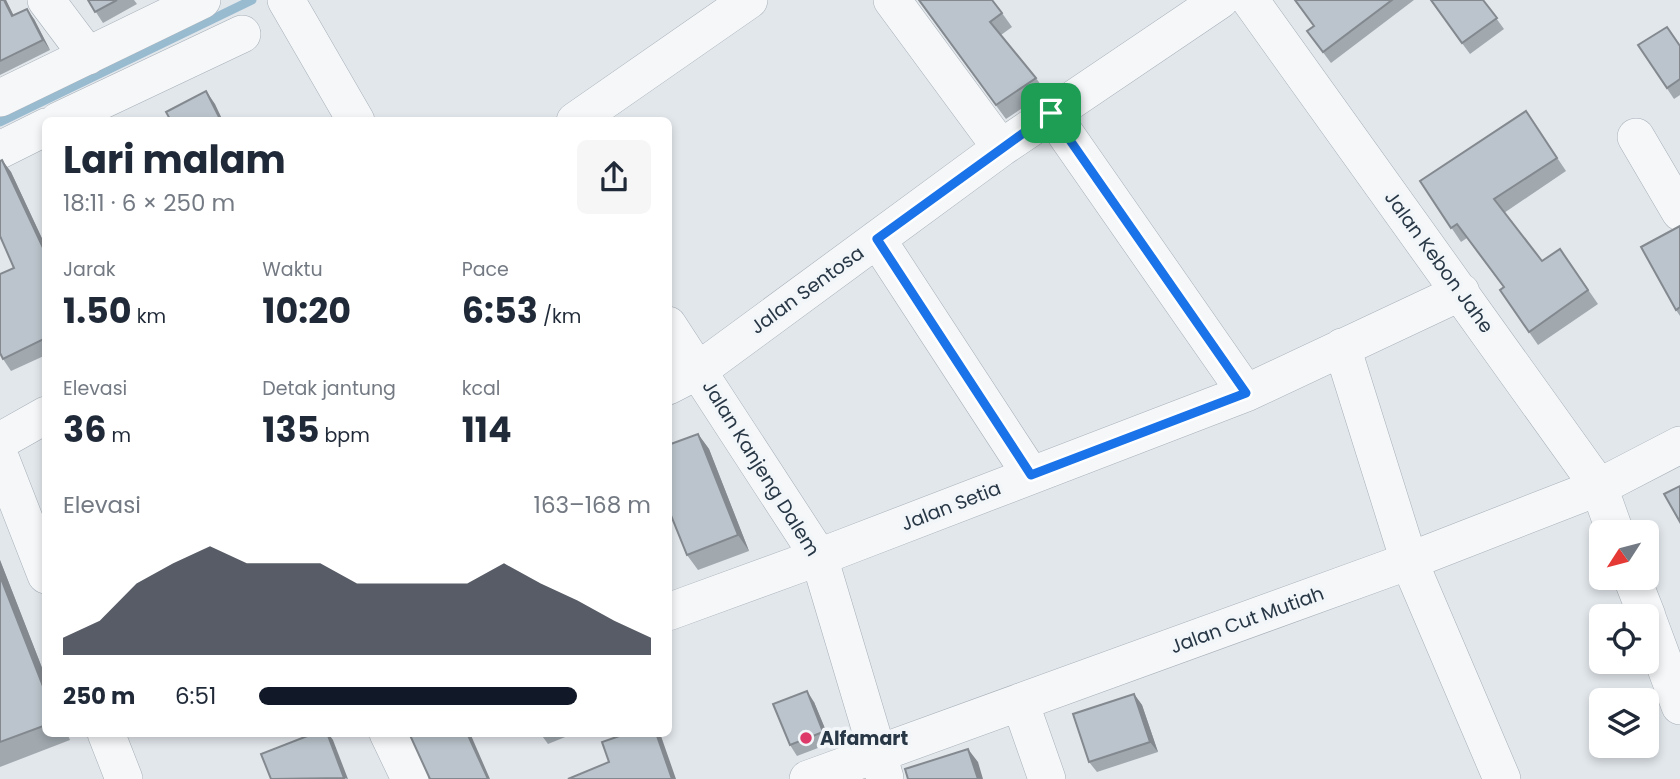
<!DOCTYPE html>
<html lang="id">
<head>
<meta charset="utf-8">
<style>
	:root { --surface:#fff; --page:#f6f6f7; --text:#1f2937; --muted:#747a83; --accent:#111827 }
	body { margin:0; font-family:Poppins,sans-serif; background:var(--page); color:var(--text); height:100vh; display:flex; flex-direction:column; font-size:26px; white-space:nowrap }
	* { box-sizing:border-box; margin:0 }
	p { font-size:23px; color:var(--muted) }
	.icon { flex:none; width:38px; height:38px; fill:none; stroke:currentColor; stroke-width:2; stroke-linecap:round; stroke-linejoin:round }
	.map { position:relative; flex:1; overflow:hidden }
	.sheet { position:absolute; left:42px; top:117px; width:630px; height:620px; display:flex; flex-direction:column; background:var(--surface); border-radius:10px; box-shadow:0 4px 10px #0003 }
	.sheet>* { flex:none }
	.needle { width:46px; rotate:234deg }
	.buttons { position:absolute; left:1589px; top:520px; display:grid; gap:14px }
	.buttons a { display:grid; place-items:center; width:70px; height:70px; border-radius:10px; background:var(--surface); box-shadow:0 4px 10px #0003; font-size:35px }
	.pin { position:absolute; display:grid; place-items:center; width:60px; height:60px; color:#fff; margin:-30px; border-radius:14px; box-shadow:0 4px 10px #0006 }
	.round { display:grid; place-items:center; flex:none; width:74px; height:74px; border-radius:10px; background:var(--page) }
	.headline { display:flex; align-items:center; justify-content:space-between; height:119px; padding:0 21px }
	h1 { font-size:38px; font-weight:700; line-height:52px }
	.stats { display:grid; grid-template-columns:repeat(3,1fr); gap:10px; height:119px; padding:7px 21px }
	.stats div { display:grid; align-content:center }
	.stats b { font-size:35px; font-weight:700 }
	.stats small { font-size:19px; font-weight:400 }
	.stats p { font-size:19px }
	.chart { height:196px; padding:14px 21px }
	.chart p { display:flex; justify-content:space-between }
	.chart svg { width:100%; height:126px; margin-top:7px; fill:var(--accent); opacity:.7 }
	ul { padding:0 21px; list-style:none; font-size:23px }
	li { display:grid; grid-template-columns:112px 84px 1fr; align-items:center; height:52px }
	li i { height:18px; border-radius:9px; background:var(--accent) }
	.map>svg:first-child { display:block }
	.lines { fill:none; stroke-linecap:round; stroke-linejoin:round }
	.stream { stroke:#99bbd0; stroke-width:9 }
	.minor-casing { stroke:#a6afb7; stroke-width:38 }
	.minor { stroke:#f5f7f9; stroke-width:37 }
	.wall { fill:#a1a9af }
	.shaded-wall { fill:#83898f }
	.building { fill:#bbc4cc; stroke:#83898f; stroke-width:2 }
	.route-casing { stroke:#fff; stroke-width:14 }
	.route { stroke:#1a73e8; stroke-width:9 }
	.poi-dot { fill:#de3a69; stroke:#f2f6f9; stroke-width:2.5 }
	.labels { text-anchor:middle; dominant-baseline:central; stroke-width:7; stroke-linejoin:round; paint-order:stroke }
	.street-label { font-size:19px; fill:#283746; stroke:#f2f6f9 }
	.poi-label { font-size:19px; font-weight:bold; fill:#283746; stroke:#f2f6f9; text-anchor:start }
</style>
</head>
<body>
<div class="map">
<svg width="1680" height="779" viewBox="0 0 1680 779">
	<rect width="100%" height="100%" fill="#e2e7ec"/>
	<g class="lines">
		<path class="stream" d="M 0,122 L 252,0"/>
		<defs>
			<path id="minor" d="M 46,0 L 88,56
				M 286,0 L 356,121
				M 892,0 L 1001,148
				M 1250,0 L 1599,487 L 1615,532
				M 0,98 L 202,0
				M 1051,113 L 1246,393
				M 58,121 L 242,34
				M 575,121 L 749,0
				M 1636,137 L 1680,212
				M 0,150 L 46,127
				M 877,239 L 1031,475
				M 668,325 L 819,557 L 885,778
				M 1342,347 L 1409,561 L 1502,779
				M 668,386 L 699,370 L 1001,148 L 1220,0
				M 0,441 L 46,415
				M 0,457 L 46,575
				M 1632,578 L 1647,616
				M 668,612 L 819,557 L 1246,393 L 1461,292
				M 1647,617 L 1680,706
				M 1020,702 L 1047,779
				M 106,733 L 124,779
				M 388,733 L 410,779
				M 808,779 L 1409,561 L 1599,487 L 1680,445"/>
		</defs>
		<use href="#minor" class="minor-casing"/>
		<use href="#minor" class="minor"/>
	</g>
	<path class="wall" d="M 0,0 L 6,0 L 13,15 L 34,19 L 50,50 L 0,75 Z
		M 88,0 L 134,0 L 137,4 L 103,23 Z
		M 918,0 L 1002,13 L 1012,27 L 1001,35 L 1036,78 L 1046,92 L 1006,119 Z
		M 1294,0 L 1414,0 L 1331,63 L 1307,31 L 1314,26 Z
		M 1430,0 L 1483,0 L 1504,29 L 1470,54 Z
		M 1638,45 L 1680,46 L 1680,95 L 1674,99 Z
		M 1526,111 L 1566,171 L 1504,213 L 1542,261 L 1560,249 L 1598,304 L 1538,345 L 1500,290 L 1504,288 L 1467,238 L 1461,242 L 1420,181 Z
		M 2,160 L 11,172 L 46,247 L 46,355 L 11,371 L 3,359 L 14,268 Z
		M 1680,226 L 1680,316 L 1676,310 Z
		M 698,434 L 709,449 L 749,551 L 698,570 L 687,555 Z
		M 0,560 L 46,678 L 46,733 L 67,733 L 70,740 L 0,767 Z
		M 1134,694 L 1142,705 L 1158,752 L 1097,772 L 1089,762 Z
		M 814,702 L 831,743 L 797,756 L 790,745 Z
		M 540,733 L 575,733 L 548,744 Z"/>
	<path class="shaded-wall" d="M 4,0 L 6,0 L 19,26 L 12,16 Z
		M 27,9 L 34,19 L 50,50 L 43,40 Z
		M 206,91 L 215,104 L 223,121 L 221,121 Z
		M 2,160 L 11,172 L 46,247 L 46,252 Z
		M 698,434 L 709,449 L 749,551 L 738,535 Z
		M 0,560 L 46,678 L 46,694 L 0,576 Z
		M 807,691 L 814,702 L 831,743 L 823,732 Z
		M 1134,694 L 1142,705 L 1158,752 L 1150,742 Z
		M 327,733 L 328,733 L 333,740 L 348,779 L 344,778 Z
		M 467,733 L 470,733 L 490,779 L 488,779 Z
		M 656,733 L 659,733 L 661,736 L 676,779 L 672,779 Z
		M 968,749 L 978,762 L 983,779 L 978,779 Z"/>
	<path class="building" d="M 0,0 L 4,0 L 12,16 L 27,9 L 43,40 L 0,61 Z
		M 88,0 L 117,0 L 95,12 Z
		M 919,0 L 992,0 L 1002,13 L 990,22 L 1036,78 L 996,105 Z
		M 1295,0 L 1392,0 L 1323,52 L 1307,31 L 1314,26 Z
		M 1431,0 L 1483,0 L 1497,18 L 1462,43 Z
		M 1667,27 L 1680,46 L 1680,79 L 1667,88 L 1638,45 Z
		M 206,91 L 221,121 L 171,121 L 166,112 Z
		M 1526,111 L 1557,158 L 1494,199 L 1542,261 L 1560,249 L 1588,290 L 1529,332 L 1500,290 L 1504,287 L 1457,224 L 1451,228 L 1420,181 Z
		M 2,160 L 44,250 L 46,249 L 46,338 L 3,359 L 0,353 L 0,274 L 14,268 L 0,236 L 0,161 Z
		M 1680,226 L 1680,307 L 1676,310 L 1641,247 Z
		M 698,434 L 738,535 L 687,555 L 668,508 L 668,445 Z
		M 1680,486 L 1680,522 L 1664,494 Z
		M 0,576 L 46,694 L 46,725 L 0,742 Z
		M 807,691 L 823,732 L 790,745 L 773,704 Z
		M 1134,694 L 1150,742 L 1089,762 L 1073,714 Z
		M 315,733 L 327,733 L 344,778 L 271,779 L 261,754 Z
		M 409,733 L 467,733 L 488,779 L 430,779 Z
		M 628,733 L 656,733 L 672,779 L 568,779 L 609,762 L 602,742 Z
		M 968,749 L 978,779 L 908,779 L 905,769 Z"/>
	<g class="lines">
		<defs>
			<path id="route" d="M 1051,113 L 1246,393 L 1031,475 L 877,239 Z"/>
		</defs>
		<use href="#route" class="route-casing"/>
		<use href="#route" class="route"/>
	</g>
	<circle class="poi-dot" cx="806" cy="738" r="7"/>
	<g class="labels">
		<g class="street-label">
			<text transform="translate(1439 262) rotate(54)">Jalan Kebon Jahe</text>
			<text transform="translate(807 290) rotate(-36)">Jalan Sentosa</text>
			<text transform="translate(761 468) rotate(58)">Jalan Kanjeng Dalem</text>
			<text transform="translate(951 506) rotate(-21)">Jalan Setia</text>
			<text transform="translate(1247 620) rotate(-20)">Jalan Cut Mutiah</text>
		</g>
		<g class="poi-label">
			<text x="820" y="738">Alfamart</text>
		</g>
	</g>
</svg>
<div class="buttons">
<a><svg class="needle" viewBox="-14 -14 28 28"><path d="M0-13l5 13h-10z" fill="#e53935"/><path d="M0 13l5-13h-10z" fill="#747a83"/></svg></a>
<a><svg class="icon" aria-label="locate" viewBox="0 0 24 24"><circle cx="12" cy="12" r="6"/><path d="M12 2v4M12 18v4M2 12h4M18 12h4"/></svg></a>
<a><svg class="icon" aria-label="layers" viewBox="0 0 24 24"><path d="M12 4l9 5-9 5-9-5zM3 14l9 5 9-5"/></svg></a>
</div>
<div class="pin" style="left:1051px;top:113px;background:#1e9e55"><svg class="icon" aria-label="arrive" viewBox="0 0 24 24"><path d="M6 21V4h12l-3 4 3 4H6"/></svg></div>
<section class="sheet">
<div class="headline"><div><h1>Lari malam</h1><p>18:11 · 6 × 250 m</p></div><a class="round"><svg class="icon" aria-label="share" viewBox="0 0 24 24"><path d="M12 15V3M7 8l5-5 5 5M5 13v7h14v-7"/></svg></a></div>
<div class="stats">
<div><p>Jarak</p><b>1.50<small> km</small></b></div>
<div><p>Waktu</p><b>10:20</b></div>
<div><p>Pace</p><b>6:53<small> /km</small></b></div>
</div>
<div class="stats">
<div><p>Elevasi</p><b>36<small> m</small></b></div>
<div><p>Detak jantung</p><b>135<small> bpm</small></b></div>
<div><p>kcal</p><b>114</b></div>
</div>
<div class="chart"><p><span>Elevasi</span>163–168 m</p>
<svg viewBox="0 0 160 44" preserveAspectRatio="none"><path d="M0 44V38L10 32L20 19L30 12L40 6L50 12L60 12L70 12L80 19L90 19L100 19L110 19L120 12L130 19L140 25L150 32L160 38V44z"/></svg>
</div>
<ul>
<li><b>250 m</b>6:51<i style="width:81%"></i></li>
</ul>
</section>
</div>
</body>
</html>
